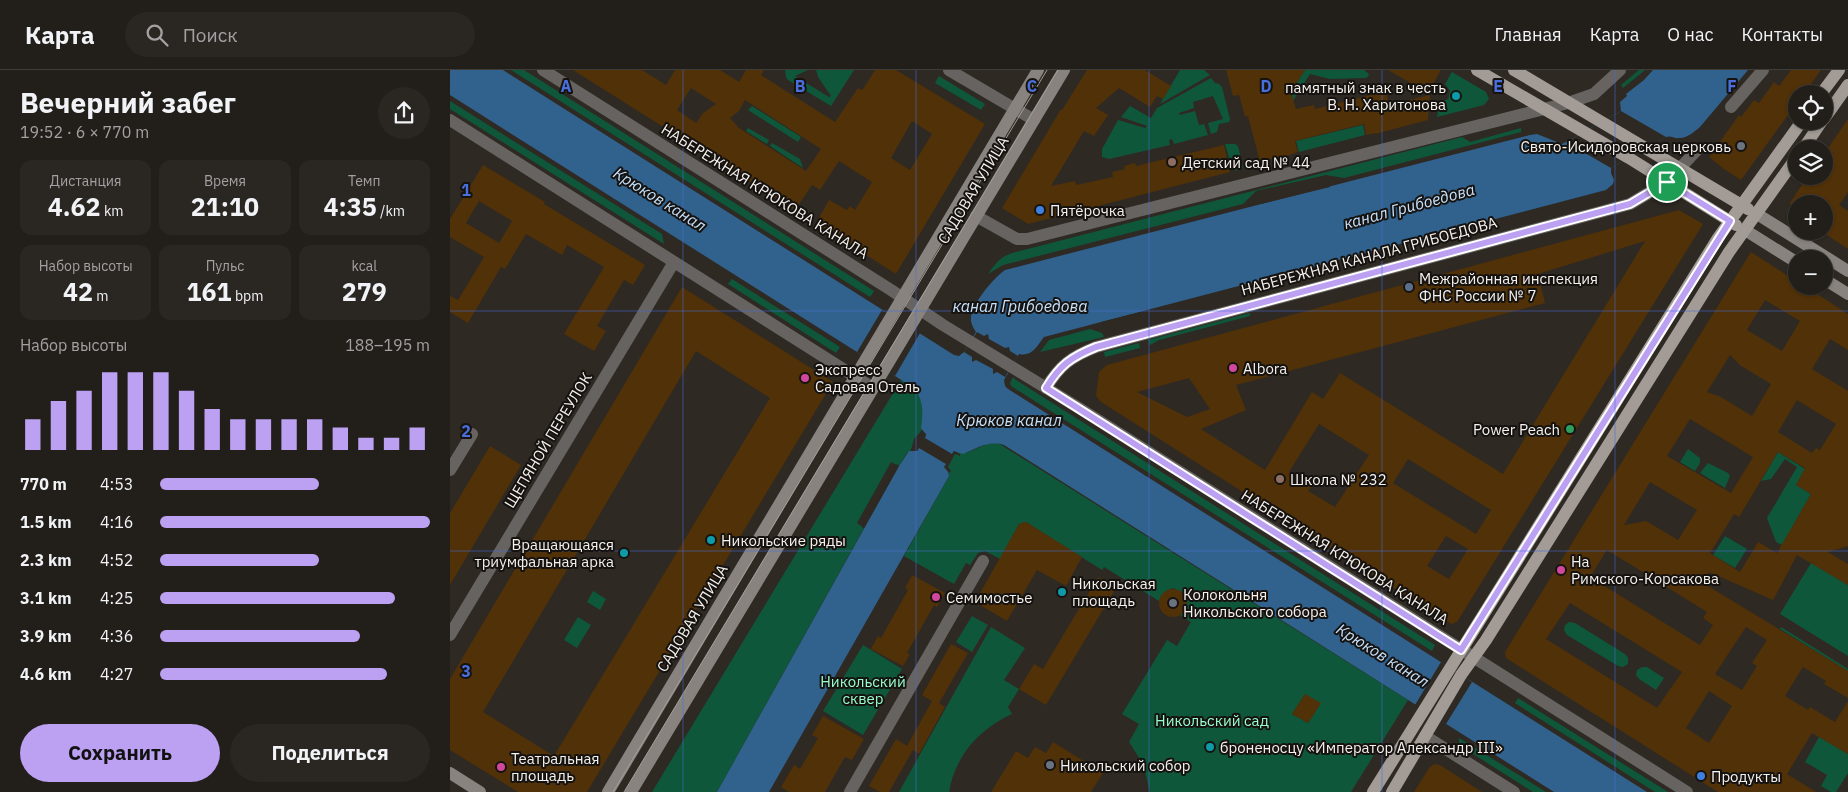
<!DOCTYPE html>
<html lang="ru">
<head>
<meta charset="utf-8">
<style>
	:root { --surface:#221f1a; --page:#2a2723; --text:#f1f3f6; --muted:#a2a2a2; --line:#3f3d39; --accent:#bca0f2 }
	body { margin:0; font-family:"IBM Plex Sans",sans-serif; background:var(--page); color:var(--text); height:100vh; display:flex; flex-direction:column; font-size:19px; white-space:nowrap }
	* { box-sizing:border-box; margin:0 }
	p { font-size:16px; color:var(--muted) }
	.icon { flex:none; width:28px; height:28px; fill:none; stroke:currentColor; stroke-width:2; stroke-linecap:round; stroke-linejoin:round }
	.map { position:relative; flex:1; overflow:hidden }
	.sheet { display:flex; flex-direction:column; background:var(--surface); width:450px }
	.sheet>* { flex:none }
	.controls { position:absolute; left:1338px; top:15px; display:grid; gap:10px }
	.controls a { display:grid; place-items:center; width:45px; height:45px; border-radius:50%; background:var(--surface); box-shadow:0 1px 4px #0004,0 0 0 1px var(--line); font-size:25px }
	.pin { position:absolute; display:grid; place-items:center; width:42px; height:42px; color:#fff; margin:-21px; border:2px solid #fff; border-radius:50%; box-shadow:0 1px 5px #0007 }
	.round { display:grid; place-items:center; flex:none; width:52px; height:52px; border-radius:26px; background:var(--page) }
	.head { display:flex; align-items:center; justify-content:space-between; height:85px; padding:0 20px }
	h1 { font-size:28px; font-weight:700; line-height:38px }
	.metrics { display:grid; grid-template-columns:repeat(3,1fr); gap:8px; height:85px; padding:5px 20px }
	.metrics div { display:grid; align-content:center; border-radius:12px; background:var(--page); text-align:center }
	.metrics b { font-size:25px; font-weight:700 }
	.metrics small { font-size:14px; font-weight:400 }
	.metrics p { font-size:14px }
	.chart { height:140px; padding:10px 20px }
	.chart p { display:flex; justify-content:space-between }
	.chart svg { width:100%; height:90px; margin-top:5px; stroke:var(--accent); stroke-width:6 }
	.primary-button { display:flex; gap:10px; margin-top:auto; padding:10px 20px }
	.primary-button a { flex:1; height:58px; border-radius:30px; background:var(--accent); color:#111; font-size:20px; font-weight:700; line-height:58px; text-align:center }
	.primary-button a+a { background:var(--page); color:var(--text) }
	ul { padding:0 20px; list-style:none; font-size:16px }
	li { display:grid; grid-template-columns:80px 60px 1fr; align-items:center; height:38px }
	li i { height:12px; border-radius:6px; background:var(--accent) }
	header { display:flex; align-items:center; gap:30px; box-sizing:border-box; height:70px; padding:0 25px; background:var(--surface); border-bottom:1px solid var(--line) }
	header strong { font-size:24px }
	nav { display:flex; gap:28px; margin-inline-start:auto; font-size:18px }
	.search { width:350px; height:45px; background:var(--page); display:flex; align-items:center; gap:12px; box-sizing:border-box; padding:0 18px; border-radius:28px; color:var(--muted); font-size:19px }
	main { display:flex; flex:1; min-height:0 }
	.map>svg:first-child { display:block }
	.green { fill:#0f573b; fill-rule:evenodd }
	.water { fill:#30628d }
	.pier { fill:#2e2923 }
	.building { fill:#513108; fill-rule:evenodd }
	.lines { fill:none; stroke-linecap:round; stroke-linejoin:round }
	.street { stroke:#666360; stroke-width:12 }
	.secondary { stroke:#88837f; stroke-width:12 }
	.primary { stroke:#a29b96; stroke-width:12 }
	.tram { stroke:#a39e99; stroke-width:1 }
	.route-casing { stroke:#fff; stroke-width:10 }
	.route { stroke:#bca0f2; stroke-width:6 }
	.grid { fill:none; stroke:#486fdc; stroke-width:1; stroke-opacity:0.55 }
	.culture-dot { fill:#0f9aa8; stroke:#151210; stroke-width:2 }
	.worship-dot { fill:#6b7280; stroke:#151210; stroke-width:2 }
	.education-dot { fill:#8d6e63; stroke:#151210; stroke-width:2 }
	.shop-dot { fill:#3f7fe0; stroke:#151210; stroke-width:2 }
	.service-dot { fill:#5c6f8a; stroke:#151210; stroke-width:2 }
	.hotel-dot { fill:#d1479c; stroke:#151210; stroke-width:2 }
	.leisure-dot { fill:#2e9e5b; stroke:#151210; stroke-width:2 }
	.labels { text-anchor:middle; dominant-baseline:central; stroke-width:4; stroke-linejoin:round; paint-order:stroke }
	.poi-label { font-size:15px; fill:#f5f1ed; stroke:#151210; text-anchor:start }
	.street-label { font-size:15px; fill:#f5f1ed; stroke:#151210 }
	.park-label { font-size:15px; fill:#98fdcc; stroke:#151210 }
	.water-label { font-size:16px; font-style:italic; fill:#c6e2fc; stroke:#151210 }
	.grid-label { font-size:16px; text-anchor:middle; font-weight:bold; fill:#486fdc; stroke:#151210; stroke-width:4; stroke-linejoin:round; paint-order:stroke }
</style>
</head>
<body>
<header>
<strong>Карта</strong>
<div class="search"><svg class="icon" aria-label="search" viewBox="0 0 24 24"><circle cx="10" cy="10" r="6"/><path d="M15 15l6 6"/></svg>Поиск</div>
<nav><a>Главная</a><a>Карта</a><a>О нас</a><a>Контакты</a></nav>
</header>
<main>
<section class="sheet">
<div class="head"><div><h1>Вечерний забег</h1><p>19:52 · 6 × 770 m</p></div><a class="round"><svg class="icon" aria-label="share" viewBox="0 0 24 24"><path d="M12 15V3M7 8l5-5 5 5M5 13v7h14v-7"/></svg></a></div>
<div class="metrics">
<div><p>Дистанция</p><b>4.62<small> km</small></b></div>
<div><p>Время</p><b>21:10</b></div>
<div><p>Темп</p><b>4:35<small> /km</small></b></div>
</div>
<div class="metrics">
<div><p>Набор высоты</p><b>42<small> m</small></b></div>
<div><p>Пульс</p><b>161<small> bpm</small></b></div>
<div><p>kcal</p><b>279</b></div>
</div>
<div class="chart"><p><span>Набор высоты</span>188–195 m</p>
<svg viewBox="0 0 160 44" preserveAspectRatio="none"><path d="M5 44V29M15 44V20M25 44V15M35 44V6M45 44V6M55 44V6M65 44V15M75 44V24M85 44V29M95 44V29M105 44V29M115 44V29M125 44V33M135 44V38M145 44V38M155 44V33"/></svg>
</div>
<ul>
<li><b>770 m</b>4:53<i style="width:59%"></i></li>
<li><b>1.5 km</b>4:16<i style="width:100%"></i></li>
<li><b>2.3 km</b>4:52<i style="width:59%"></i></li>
<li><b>3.1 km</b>4:25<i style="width:87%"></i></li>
<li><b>3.9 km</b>4:36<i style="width:74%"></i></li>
<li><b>4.6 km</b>4:27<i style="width:84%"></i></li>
</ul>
<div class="primary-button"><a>Сохранить</a><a>Поделиться</a></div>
</section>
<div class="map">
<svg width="1398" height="722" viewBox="0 0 1398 722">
	<rect width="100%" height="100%" fill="#2e2923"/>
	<path class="green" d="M 61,0 L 74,0 L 424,221 L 420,227 Z
		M 335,0 L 358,0 L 345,6 L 379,27 L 381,26 L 368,7 L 366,0 L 404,0 L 381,36 L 338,10 L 336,7 Z
		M 730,0 L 754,0 L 760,5 L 710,34 Z
		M 855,0 L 914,0 L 919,4 L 918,7 L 915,8 L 880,9 L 860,4 L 841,34 L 834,33 Z
		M 1189,0 L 1195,0 L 1173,18 L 1171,15 Z
		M 1002,2 L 1036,22 L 1039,29 L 1034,35 L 987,47 L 989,34 L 998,29 L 1000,21 L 995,14 Z
		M 489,6 L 535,34 L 531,40 L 485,13 Z
		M 761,8 L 765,13 L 769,14 L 772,17 L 780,49 L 779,52 L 769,54 L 767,62 L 761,64 L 758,53 L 773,49 L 763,26 L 743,32 L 744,38 L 729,43 L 730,45 L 745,41 L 749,55 L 754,54 L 758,65 L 724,74 L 722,69 L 719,70 L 720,75 L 659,89 L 652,87 L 652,79 L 668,50 L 695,58 L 697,56 L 671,47 L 680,36 L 701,48 L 707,38 Z
		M 0,31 L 212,164 L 214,174 L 0,39 Z
		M 302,36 L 351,67 L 348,72 L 298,40 Z
		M 913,55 L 915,65 L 849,82 L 846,71 Z
		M 298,58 L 319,70 L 317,74 L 296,61 Z
		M 1071,58 L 1071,62 L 894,108 L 876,105 L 806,121 L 793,134 L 553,195 L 538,204 C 545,194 550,187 562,183 L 1012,67 L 1020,72 Z
		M 322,73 L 350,89 L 353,98 L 320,76 Z
		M 775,74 L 785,74 L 788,76 L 793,98 L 784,101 L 782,91 L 780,91 Z
		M 282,209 L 390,277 L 386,283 L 278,214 Z
		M 800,243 L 800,246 L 709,270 L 700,275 L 698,270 Z
		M 640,259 L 652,263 L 654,267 L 590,282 L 599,270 Z
		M 689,273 L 690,278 L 655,287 L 654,282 Z
		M 563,307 L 566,310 L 985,575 L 982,581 L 561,316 L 560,313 Z
		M 451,310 C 465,319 474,327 473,345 C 473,350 471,355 472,360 L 464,369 L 461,380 L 457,383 L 449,396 L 441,392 L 407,453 L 414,458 L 267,722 L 202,722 Z
		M 548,373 L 958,630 L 901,722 L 700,722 L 693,694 L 679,672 L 689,654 L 672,644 L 717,570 L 727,576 L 741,552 L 730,545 L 737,533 L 736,525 L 723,518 L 716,521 L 709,531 L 654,497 L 652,500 L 576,452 L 569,454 L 550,489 L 535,481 L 528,483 L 520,495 L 516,493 L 504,514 L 454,486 L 499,406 L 497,399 L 494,397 L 504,381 L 516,383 L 537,374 ZM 855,624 L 870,634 L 858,653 L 842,644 Z
		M 1238,379 L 1250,388 L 1250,393 L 1245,401 L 1230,392 Z
		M 1328,382 L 1355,399 L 1346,415 L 1361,424 L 1332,475 L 1326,472 L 1317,448 L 1347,397 L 1335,389 L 1321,409 L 1311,411 Z
		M 1258,393 L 1278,403 L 1280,406 L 1275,418 L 1250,403 Z
		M 1275,466 L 1297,479 L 1285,498 L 1263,485 Z
		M 1361,493 L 1398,515 L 1398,586 L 1330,544 Z
		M 143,521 L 156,529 L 150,540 L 137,532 Z
		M 522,546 L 538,555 L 522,582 L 506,572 Z
		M 128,547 L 141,555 L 127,578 L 114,570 Z
		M 1119,552 L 1125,553 L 1175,584 L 1178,588 L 1178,594 L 1173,597 L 1168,596 L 1117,565 L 1114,560 L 1115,555 Z
		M 541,557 L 575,578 L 554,610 L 569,619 L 558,637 L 562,644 C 529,659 505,686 499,722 L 449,722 Z
		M 1331,557 L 1398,599 L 1398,601 L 1330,559 Z
		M 413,575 L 452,599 L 413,665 L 373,641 Z
		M 1192,597 L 1197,597 L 1214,608 L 1206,620 L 1189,609 L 1186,605 L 1187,600 Z
		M 1068,628 L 1218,722 L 1205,722 L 1065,633 Z
		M 1369,667 L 1398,684 L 1398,703 L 1386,722 L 1381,722 L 1371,716 L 1377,705 L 1355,692 Z
		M 1009,668 L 1096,722 L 1083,722 L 1012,677 L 1009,673 Z"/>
	<path class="water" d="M 0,0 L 53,0 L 504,285 L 509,286 L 514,282 L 526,262 C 524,259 522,256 521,251 C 519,237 543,208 555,200 L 1080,65 L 1087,64 L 1112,74 L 1171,41 L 1170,32 L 1177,26 L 1176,24 L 1194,10 L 1203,0 L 1298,0 L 1250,57 C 1244,62 1237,68 1230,68 C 1223,69 1222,65 1216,67 L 1161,98 L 1161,103 L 1164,110 L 1163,114 L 1156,120 L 594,267 C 587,276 582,287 569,284 L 554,310 L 555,316 L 558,319 L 1197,722 L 1104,722 L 554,375 C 539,370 527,378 513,384 L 504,381 L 495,397 L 498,401 L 499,406 L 319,722 L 267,722 L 449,396 L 459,381 L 467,381 L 476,365 L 471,358 C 473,342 474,332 464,318 L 0,25 Z"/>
	<path class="pier" d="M 1171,41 L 1216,67 L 1161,98 L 1116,72 Z
		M 879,114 L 880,117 L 811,134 L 811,132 Z
		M 719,235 L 720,237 L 652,254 L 651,252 Z
		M 432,240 L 470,263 L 445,306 L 407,282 Z
		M 527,262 L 534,266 L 538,264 L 539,269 L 555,278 L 559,277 L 560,281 L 568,286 L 555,307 L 547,302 L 543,304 L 543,299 L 526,290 L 522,292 L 522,287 L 514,282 Z
		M 472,360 L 476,364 L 475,368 L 502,384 L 504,381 L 510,384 L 510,386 L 505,384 L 499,395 L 498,397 L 501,401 L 499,403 L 494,397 L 496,394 L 469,378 L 467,381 L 461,380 L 462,377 L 466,378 L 472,367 L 470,362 Z
		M 447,394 L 449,396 L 414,458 L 412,457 Z
		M 991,592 L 1022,612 L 996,654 L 965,635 Z"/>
	<path class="building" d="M 123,0 L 192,0 L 216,15 L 225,0 L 270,0 L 289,12 L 296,0 L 314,0 L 311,5 L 385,52 L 408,18 L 411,20 L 413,19 L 425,0 L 446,0 L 535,54 L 446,204 L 366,153 L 379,130 L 397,140 L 400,136 L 405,140 L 422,112 L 389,91 L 370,120 L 362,115 L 345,140 ZM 241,18 L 266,34 L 253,43 L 246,53 L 227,40 ZM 295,30 L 371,79 L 356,101 L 289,58 L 280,48 L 289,41 ZM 462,51 L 482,64 L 460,100 L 441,88 Z
		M 637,0 L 695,0 L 721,16 L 713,29 L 707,26 L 700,37 L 669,18 L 646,38 L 658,45 L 644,66 L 634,61 L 601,116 L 625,111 L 626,115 L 663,107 L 662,102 L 675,99 L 674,96 L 685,93 L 686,96 L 774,75 L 780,102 L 578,154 L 552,138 L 611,39 L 612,40 Z
		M 776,0 L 855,0 L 841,22 L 846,39 L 864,35 L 865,39 L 936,21 L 939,35 L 980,25 L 978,50 L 925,64 L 925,63 L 916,65 L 914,54 L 845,71 L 848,82 L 825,90 L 825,88 L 810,92 L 798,46 L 795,47 L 789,25 L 783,26 Z
		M 938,0 L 991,0 L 983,14 L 980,24 Z
		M 1341,0 L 1371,0 L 1354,24 L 1346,24 L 1346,34 L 1291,110 L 1274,99 L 1259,87 L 1289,45 L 1291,47 L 1304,30 L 1309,33 L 1324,12 L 1329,16 Z
		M 1398,49 L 1398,122 L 1389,135 L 1398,141 L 1398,179 L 1374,163 L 1374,134 L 1339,134 L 1358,106 L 1374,106 L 1374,84 Z
		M 33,95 L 95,132 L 94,134 L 195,195 L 183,215 L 174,210 L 147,256 L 156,261 L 144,281 L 114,264 L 154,197 L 117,175 L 112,185 L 76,164 L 55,199 L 51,197 L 18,253 L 0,242 L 0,226 L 8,230 L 34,187 L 0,167 L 0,149 ZM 29,131 L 62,151 L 49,173 L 16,153 Z
		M 1229,140 L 1253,154 L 1007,552 L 1002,554 L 998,552 L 651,332 L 646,326 L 649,302 L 657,295 ZM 1195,171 L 1053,404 L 890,303 L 873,329 L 862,322 L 815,400 L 751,359 L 796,340 L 786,315 L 1095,233 L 1088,204 ZM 739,308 L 760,339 L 737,347 L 687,322 ZM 869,354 L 919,385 L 885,437 L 858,421 L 862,416 L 839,402 ZM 958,389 L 1041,440 L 1026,464 L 943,413 ZM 996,466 L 1018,479 L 999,509 L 977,496 Z
		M 1301,182 L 1346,211 L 1346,216 L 1355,216 L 1398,244 L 1398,280 L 1380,269 L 1362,299 L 1398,321 L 1398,476 L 1378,482 L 1398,494 L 1398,515 L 1347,485 L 1323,530 L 1259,502 L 1253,513 L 1398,601 L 1398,628 L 1374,614 L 1376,611 L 1353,597 L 1335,626 L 1358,640 L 1360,637 L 1385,652 L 1398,631 L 1398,684 L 1362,663 L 1337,704 L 1366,722 L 1268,722 L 1056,588 L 1055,582 ZM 1315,230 L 1350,251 L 1332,281 L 1297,260 ZM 1280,285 L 1291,296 L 1321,314 L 1302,346 L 1271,327 L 1257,322 ZM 1347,330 L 1386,354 L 1370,380 L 1366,378 L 1362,383 L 1328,362 ZM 1240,349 L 1303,387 L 1281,423 L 1217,386 ZM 1328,382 L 1355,398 L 1346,415 L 1361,424 L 1327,483 L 1308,472 L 1290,502 L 1260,483 L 1284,444 L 1289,447 ZM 1200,412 L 1247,440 L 1228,470 L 1196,451 L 1174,455 ZM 1157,480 L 1257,542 L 1253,548 L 1263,555 L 1250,575 L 1140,507 ZM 1120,533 L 1232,602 L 1207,638 L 1096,569 ZM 1296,557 L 1317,570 L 1302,593 L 1307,596 L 1292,620 L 1265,604 ZM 1259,621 L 1282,636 L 1259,673 L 1236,658 Z
		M 232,217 L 383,312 L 137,722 L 68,722 L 0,680 L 0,609 ZM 246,281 L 320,328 L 104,686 L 33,642 Z
		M 40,376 L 71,395 L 0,515 L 0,443 Z
		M 576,452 L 632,487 L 616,516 L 587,500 L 557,551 L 525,532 L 569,454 Z
		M 462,505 L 495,523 L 487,537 L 484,535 L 457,583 L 460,584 L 453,596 L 421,579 L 428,566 L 431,568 L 458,520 L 455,518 Z
		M 648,507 L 666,518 L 596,635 L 569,619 L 584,594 L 593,599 Z
		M709 533a14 14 0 1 1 28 0a14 14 0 1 1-28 0Z
		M 501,574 L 518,583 L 489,633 L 495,637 L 469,684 L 463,680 L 439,722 L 430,722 L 419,716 L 446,669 L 457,676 L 482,631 L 472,625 Z
		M 855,624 L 871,633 L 858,653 L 842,644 Z
		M 373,646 L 414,669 L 402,690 L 395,687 L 375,722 L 339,722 L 331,717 L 344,695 L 350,699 L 368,668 L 362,665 Z
		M 603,672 L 653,703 L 641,722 L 541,722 L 566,681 L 578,688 L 585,677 L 596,683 Z
		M 984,694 L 990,695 L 1032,722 L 964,722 L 979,698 Z"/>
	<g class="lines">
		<path class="street" d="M 93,0 L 441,220 L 493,255 L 629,338 L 1237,722
			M 499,0 L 584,50
			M 1281,37 L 1313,0
			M 0,50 L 423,318
			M 526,146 L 567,169 L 577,169 L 1118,33 L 1144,24 L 1170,0
			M 596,318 C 610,295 621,287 646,277 L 1180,134 L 1217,112 L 1248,79
			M 0,400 L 22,364
			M 0,565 L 224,192
			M 975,666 L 1064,722
			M 400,722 L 533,491"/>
		<path class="secondary" d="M 1307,144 L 1398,201
			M 1295,160 L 1346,192
			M 1374,209 L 1398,224
			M 0,703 L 30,722
			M 158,722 L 588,0
			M 181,722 L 614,0"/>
		<path class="primary" d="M 1027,0 L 1179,88 L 1286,155
			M 1064,0 L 1298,139
			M 1371,24 L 1389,0
			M 1374,49 L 1398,15
			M 1353,79 L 1372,51
			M 923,722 L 1268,168 L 1352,51
			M 942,722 L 1011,605 L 1036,570 L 1279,182 L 1346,88"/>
		<path class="tram" d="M 163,722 L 597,0
			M 174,722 L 608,0"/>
	</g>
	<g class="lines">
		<defs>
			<path id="route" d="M 1217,112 L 1280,151 L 1011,580 L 596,318 C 610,295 621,287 646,277 L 1180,134 Z"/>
		</defs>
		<use href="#route" class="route-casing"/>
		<use href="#route" class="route"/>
	</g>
	<path class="grid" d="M 233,0 L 233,722M 466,0 L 466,722M 699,0 L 699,722M 932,0 L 932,722M 1165,0 L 1165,722M 0,241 L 1398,241M 0,481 L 1398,481"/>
	<g class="culture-dot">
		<circle cx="1006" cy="26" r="5"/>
		<circle cx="261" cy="470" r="5"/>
		<circle cx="174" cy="483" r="5"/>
		<circle cx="612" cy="522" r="5"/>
		<circle cx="760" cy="677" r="5"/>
	</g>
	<g class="worship-dot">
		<circle cx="1291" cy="76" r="5"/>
		<circle cx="723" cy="533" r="5"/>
		<circle cx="600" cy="695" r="5"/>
	</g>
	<g class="education-dot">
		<circle cx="722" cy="92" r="5"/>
		<circle cx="830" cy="409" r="5"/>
	</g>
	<g class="shop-dot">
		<circle cx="590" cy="140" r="5"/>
		<circle cx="1251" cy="706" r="5"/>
	</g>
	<circle class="service-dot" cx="959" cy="217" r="5"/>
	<g class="hotel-dot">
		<circle cx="783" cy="298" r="5"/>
		<circle cx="355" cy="308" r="5"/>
		<circle cx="1111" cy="500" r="5"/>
		<circle cx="486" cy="527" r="5"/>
		<circle cx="51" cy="697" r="5"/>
	</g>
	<circle class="leisure-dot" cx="1120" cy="359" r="5"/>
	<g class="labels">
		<g class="poi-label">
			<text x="996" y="17" text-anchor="end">памятный знак в честь<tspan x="996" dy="17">В. Н. Харитонова</tspan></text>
			<text x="1281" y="76" text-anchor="end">Свято-Исидоровская церковь</text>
			<text x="732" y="92">Детский сад № 44</text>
			<text x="600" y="140">Пятёрочка</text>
			<text x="969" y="208">Межрайонная инспекция<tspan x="969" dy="17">ФНС России № 7</tspan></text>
			<text x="793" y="298">Albora</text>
			<text x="365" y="299">Экспресс<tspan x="365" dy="17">Садовая Отель</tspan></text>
			<text x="1110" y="359" text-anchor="end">Power Peach</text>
			<text x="840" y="409">Школа № 232</text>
			<text x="271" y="470">Никольские ряды</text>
			<text x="164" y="474" text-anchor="end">Вращающаяся<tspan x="164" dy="17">триумфальная арка</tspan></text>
			<text x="1121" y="491">На<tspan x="1121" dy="17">Римского-Корсакова</tspan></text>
			<text x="622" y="513">Никольская<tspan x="622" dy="17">площадь</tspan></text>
			<text x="733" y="524">Колокольня<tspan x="733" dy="17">Никольского собора</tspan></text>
			<text x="496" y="527">Семимостье</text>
			<text x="770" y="677">броненосцу «Император Александр III»</text>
			<text x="61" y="688">Театральная<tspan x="61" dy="17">площадь</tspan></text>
			<text x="610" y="695">Никольский собор</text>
			<text x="1261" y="706">Продукты</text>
		</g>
		<g class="street-label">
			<text transform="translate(523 120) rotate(-59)">САДОВАЯ УЛИЦА</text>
			<text transform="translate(315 121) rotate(32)">НАБЕРЕЖНАЯ КРЮКОВА КАНАЛА</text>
			<text transform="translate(919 186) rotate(-15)">НАБЕРЕЖНАЯ КАНАЛА ГРИБОЕДОВА</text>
			<text transform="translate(98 370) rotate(-59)">ЩЕПЯНОЙ ПЕРЕУЛОК</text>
			<text transform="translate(895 487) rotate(32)">НАБЕРЕЖНАЯ КРЮКОВА КАНАЛА</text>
			<text transform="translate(242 548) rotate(-59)">САДОВАЯ УЛИЦА</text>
		</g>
		<g class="park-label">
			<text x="413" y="611">Никольский<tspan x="413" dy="17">сквер</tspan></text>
			<text x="762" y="650">Никольский сад</text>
		</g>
		<g class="water-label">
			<text transform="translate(210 129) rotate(32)">Крюков канал</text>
			<text transform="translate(959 136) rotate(-15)">канал Грибоедова</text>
			<text x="570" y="236">канал Грибоедова</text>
			<text x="559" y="350">Крюков канал</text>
			<text transform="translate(933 585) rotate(32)">Крюков канал</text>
		</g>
	</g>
	<g class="grid-label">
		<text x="116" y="22">A</text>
		<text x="350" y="22">B</text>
		<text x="582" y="22">C</text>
		<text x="816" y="22">D</text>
		<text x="1048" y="22">E</text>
		<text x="1282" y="22">F</text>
		<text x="16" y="126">1</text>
		<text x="16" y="367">2</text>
		<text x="16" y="607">3</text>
	</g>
</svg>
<div class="controls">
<a><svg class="icon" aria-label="locate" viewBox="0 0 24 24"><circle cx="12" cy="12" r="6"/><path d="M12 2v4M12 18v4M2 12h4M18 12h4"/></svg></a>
<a><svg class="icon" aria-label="layers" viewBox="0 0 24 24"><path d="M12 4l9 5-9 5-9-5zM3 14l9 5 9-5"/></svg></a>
<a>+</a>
<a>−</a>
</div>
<div class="pin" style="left:1217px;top:112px;background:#1e9e55"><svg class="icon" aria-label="arrive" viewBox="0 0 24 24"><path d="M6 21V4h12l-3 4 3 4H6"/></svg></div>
</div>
</main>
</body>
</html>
